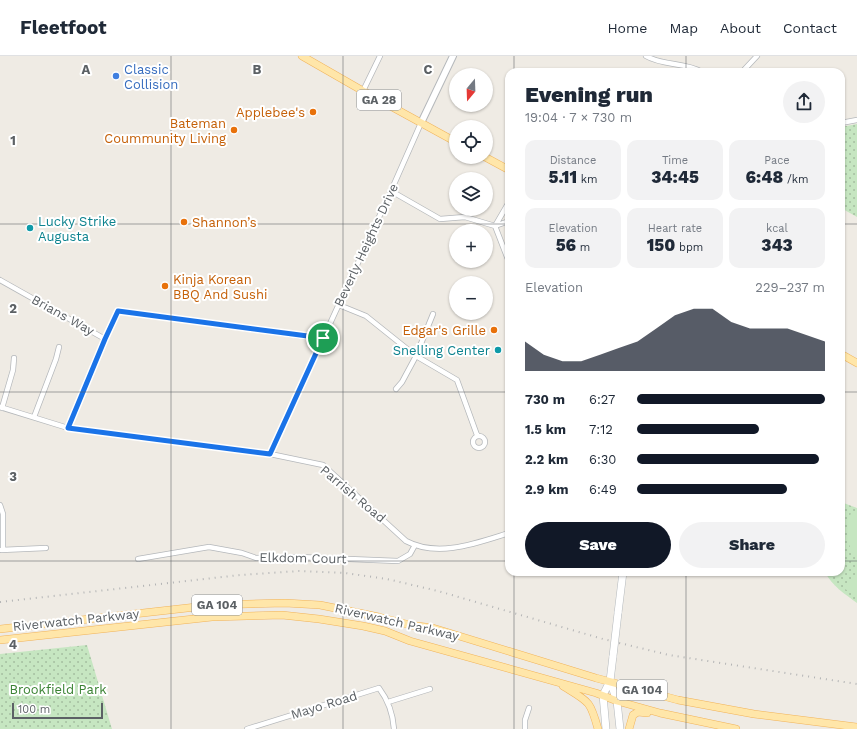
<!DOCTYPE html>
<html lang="en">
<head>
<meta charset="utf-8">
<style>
	:root { --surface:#fff; --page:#f2f2f3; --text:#1f2937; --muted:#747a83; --line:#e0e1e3; --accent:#111827 }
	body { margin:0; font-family:"Work Sans",sans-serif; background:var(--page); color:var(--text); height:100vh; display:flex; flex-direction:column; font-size:15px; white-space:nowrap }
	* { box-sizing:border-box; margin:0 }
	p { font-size:13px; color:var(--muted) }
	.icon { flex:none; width:22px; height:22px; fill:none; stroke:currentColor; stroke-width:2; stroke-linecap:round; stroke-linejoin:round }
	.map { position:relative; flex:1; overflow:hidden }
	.panel { position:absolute; left:505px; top:12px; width:340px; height:508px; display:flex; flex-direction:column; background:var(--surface); border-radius:12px; box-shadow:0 1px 3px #0004 }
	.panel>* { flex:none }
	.needle { width:26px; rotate:199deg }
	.controls { position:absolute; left:449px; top:12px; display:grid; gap:8px }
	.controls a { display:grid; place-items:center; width:44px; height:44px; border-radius:50%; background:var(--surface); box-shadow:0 1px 3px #0004; font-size:20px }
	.scale { position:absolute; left:12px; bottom:10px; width:91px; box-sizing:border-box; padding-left:4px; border:2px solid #5c6165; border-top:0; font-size:11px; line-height:14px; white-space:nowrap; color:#5c6165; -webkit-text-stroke:3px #fff; paint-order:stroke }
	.pin { position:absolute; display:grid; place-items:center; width:34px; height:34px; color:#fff; margin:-17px; border:2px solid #fff; border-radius:50%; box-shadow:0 1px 4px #0007 }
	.round { display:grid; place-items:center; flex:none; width:42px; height:42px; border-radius:21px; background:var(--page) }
	.headline { display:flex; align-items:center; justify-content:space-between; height:68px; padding:0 20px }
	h1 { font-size:22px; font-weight:800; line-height:30px }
	.metrics { display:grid; grid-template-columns:repeat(3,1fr); gap:6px; height:68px; padding:4px 20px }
	.metrics div { display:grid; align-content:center; border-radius:10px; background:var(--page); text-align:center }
	.metrics b { font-size:17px; font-weight:800 }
	.metrics small { font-size:11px; font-weight:400 }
	.metrics p { font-size:11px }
	.chart { height:112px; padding:8px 20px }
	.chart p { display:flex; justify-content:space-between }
	.chart svg { width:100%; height:72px; margin-top:4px; fill:var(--accent); opacity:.7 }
	.button { display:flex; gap:8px; margin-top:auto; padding:8px 20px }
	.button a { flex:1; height:46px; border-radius:24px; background:var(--accent); color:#fff; font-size:16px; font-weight:800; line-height:46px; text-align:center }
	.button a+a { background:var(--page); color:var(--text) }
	ul { padding:0 20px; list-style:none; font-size:13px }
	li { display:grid; grid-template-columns:64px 48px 1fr; align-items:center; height:30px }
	li i { height:10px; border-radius:5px; background:var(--accent) }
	header { display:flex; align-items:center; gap:24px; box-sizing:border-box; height:56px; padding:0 20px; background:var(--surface); border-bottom:1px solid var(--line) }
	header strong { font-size:19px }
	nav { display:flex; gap:22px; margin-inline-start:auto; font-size:14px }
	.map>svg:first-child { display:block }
	.park { fill:url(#park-dots) }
	.pitch { fill:#c6e6c1 }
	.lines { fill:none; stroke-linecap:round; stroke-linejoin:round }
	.minor-casing { stroke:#b5b8bb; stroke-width:6 }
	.tertiary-casing { stroke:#b5b8bb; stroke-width:8 }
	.secondary-casing { stroke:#b3b8bc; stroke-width:8 }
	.primary-casing { stroke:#f1b35a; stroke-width:8 }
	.minor { stroke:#fff; stroke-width:4.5 }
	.tertiary { stroke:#fff; stroke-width:6 }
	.secondary { stroke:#fff; stroke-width:7 }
	.primary { stroke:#ffe6a9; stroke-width:7 }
	.rail { stroke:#b3b4b5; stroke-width:2; stroke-dasharray:1 5; stroke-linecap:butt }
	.secondary-bridge-casing { stroke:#b3b8bc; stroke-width:8; stroke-linecap:butt }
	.secondary-bridge { stroke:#fff; stroke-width:7 }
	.route-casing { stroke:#fff; stroke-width:8 }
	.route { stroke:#1a73e8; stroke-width:5 }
	.grid { fill:none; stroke:#5c6165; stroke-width:1; stroke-opacity:0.55 }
	.shop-dot { fill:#3f7fe0; stroke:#fff; stroke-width:1.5 }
	.food-dot { fill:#e8710a; stroke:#fff; stroke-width:1.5 }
	.culture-dot { fill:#0f9aa8; stroke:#fff; stroke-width:1.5 }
	.labels { text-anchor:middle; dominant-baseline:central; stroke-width:4; stroke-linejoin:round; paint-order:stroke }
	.shield { fill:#fff; stroke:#8d9093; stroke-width:1 }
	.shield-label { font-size:12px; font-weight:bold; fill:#5c6165 }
	.shop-label { font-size:13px; fill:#366cbe; stroke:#fff; text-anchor:start }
	.food-label { font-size:13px; fill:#c56008; stroke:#fff; text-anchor:end }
	.culture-label { font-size:13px; fill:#0d838f; stroke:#fff; text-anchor:start }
	.street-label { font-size:13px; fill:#5c6165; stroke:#fff }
	.park-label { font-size:13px; fill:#3b8334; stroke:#fff }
	.grid-label { font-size:13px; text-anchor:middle; font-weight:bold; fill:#5c6165; stroke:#fff; stroke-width:4; stroke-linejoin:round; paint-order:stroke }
</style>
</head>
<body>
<header>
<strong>Fleetfoot</strong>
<nav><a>Home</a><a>Map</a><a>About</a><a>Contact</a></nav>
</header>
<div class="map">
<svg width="857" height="673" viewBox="0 0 857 673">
	<defs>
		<pattern id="park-dots" width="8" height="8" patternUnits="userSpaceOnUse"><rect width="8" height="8" fill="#c6e6c1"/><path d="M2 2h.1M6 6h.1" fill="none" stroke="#a4bea0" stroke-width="1.8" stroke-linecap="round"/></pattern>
	</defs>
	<rect width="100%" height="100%" fill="#efebe4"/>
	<path class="park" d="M 857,68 L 857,161 L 841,152 L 841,71 Z
		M 841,446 L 857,452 L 857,547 C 845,538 832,530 825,516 L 841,516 Z
		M 87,589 L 112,673 L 0,673 L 0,598 Z"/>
	<path class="pitch" d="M 851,456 L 857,458 L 857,502 C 844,486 847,474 851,456 Z
		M 857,520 L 857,540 L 845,533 L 849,526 Z"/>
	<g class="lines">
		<defs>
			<path id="minor" d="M 646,0 C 663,10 685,6 702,16
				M 742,16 L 757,0
				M 363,35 L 380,0
				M 841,67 L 857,64
				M 391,135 L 440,163 L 465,161 L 495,170 L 509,165
				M 495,170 L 509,206
				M 495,170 L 509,146
				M 0,224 L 105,283
				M 339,249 L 366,260 L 416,300 L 457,324 L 477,379
				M 396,333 L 402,326 L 416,300 L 433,258
				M 0,351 L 68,372 L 270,398 L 323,409 L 406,485 C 438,502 477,487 509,477
				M 2,352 L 13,314 L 14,302
				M 34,361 L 56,303 L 59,291
				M 68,372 L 105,283 L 119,255 L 323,283
				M473 386a6 6 0 1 1 12 0a6 6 0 1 1-12 0Z
				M 270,398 L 391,135 L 421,67
				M 0,449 L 3,458 L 3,494
				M 1,494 L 46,492
				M 138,503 L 209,491 L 242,497 L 256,502 L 299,501 L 398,505 L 410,498 L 415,489
				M 388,646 L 430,633
				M 247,673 L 379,632 C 388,644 393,658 394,673
				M 525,673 L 525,664 L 529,652"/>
			<path id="tertiary" d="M 421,67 L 453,0"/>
			<path id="secondary" d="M 618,557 L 623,516
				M 610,625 L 617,645 L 620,673
				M 606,673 L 603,639 L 610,625 L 613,600"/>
			<path id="primary" d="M 302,0 L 363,35 L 456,86
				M 485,101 L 509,114
				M 841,298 L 857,307
				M 0,573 L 214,549 L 285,547 L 320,549 L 379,561 L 410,569 L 433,572 L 596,622 L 678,644 L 754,658 L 857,671
				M 0,584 L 212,561 L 282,559 L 319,563 L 363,570 L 385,575 L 410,585 L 596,637 L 617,645 L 660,657 L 736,673
				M 563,630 C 589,646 590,644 598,673
				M 629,673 L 633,659 L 638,656 L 647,657"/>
		</defs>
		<use href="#minor" class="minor-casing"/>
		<use href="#tertiary" class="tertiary-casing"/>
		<use href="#secondary" class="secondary-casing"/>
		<use href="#primary" class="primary-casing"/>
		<use href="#minor" class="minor"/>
		<use href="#tertiary" class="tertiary"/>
		<use href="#secondary" class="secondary"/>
		<use href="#primary" class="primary"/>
		<path class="rail" d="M 0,546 L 240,519 L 299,515 L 345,517 L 387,523 L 438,535 L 603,583 L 669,599 L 857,628"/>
		<defs>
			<path id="secondary-bridge" d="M 613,600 L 618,557"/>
		</defs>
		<use href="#secondary-bridge" class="secondary-bridge-casing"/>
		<use href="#secondary-bridge" class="secondary-bridge"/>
	</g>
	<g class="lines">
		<defs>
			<path id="route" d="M 118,255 L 323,282 L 270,398 L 68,372 L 105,283 Z"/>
		</defs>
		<use href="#route" class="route-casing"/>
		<use href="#route" class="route"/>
	</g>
	<path class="grid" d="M 171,0 L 171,673M 343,0 L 343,673M 514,0 L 514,16M 686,0 L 686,16M 0,168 L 509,168M 841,168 L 857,168M 0,336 L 509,336M 841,336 L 857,336M 0,505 L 509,505M 841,505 L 857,505M 514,516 L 514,673M 686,516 L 686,673"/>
	<circle class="shop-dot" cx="116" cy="20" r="4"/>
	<g class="food-dot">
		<circle cx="313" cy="56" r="4"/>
		<circle cx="234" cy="74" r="4"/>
		<circle cx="184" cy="166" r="4"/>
		<circle cx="165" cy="230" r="4"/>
		<circle cx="494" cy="274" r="4"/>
	</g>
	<g class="culture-dot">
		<circle cx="30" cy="172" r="4"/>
		<circle cx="498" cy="294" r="4"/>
	</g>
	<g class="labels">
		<g class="shield">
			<rect x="357" y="34" width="44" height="20" rx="3"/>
			<rect x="192" y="539" width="50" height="20" rx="3"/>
			<rect x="617" y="624" width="50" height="20" rx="3"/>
		</g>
		<g class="shield-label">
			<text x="379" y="44">GA 28</text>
			<text x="217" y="549">GA 104</text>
			<text x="642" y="634">GA 104</text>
		</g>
		<g class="shop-label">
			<text x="124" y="13">Classic<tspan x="124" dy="15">Collision</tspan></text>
		</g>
		<g class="food-label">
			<text x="305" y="56">Applebee's</text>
			<text x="226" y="67">Bateman<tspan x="226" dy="15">Coummunity Living</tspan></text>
			<text x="192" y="166" text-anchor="start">Shannon’s</text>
			<text x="173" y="223" text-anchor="start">Kinja Korean<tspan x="173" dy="15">BBQ And Sushi</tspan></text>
			<text x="486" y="274">Edgar's Grille</text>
		</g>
		<g class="culture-label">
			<text x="38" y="165">Lucky Strike<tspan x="38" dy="15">Augusta</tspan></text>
			<text x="490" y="294" text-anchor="end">Snelling Center</text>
		</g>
		<g class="street-label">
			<text transform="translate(366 189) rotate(-65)">Beverly Heights Drive</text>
			<text transform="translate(63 259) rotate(29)">Brians Way</text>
			<text transform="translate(353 438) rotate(40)">Parrish Road</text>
			<text transform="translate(303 502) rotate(1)">Elkdom Court</text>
			<text transform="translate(76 564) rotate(-6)">Riverwatch Parkway</text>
			<text transform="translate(397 566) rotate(13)">Riverwatch Parkway</text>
			<text transform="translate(324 649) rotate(-17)">Mayo Road</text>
		</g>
		<g class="park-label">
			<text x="58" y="633">Brookfield Park</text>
		</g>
	</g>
	<g class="grid-label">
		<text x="86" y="18">A</text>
		<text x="257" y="18">B</text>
		<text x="428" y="18">C</text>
		<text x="13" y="89">1</text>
		<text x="13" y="257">2</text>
		<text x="13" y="425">3</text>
		<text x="13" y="593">4</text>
	</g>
</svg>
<div class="controls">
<a><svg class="needle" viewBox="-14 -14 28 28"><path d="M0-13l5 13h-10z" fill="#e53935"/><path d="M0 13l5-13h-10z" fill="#747a83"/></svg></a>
<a><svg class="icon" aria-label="locate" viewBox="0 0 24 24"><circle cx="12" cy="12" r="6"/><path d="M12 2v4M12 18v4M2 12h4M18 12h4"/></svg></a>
<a><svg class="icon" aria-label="layers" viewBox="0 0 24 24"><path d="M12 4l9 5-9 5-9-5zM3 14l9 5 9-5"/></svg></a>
<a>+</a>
<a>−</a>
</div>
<div class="scale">100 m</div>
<div class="pin" style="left:323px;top:282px;background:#1e9e55"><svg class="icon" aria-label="arrive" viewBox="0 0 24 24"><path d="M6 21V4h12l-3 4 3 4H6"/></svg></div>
<section class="panel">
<div class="headline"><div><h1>Evening run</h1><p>19:04 · 7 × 730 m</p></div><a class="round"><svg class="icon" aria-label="share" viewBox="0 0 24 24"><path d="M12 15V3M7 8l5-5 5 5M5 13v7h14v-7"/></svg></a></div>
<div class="metrics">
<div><p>Distance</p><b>5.11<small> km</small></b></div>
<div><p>Time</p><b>34:45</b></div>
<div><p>Pace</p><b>6:48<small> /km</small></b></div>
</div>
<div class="metrics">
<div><p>Elevation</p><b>56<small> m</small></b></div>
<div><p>Heart rate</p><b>150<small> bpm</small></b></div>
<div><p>kcal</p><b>343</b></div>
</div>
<div class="chart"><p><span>Elevation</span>229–237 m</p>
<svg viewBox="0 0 160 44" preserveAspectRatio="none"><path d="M0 44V26L10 34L20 38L30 38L40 34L50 30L60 26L70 18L80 10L90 6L100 6L110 14L120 18L130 18L140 18L150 22L160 26V44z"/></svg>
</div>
<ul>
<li><b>730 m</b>6:27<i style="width:100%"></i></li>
<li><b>1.5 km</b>7:12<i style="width:65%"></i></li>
<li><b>2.2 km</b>6:30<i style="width:97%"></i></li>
<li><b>2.9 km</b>6:49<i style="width:80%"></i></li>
</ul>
<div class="button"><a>Save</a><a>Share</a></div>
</section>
</div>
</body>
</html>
